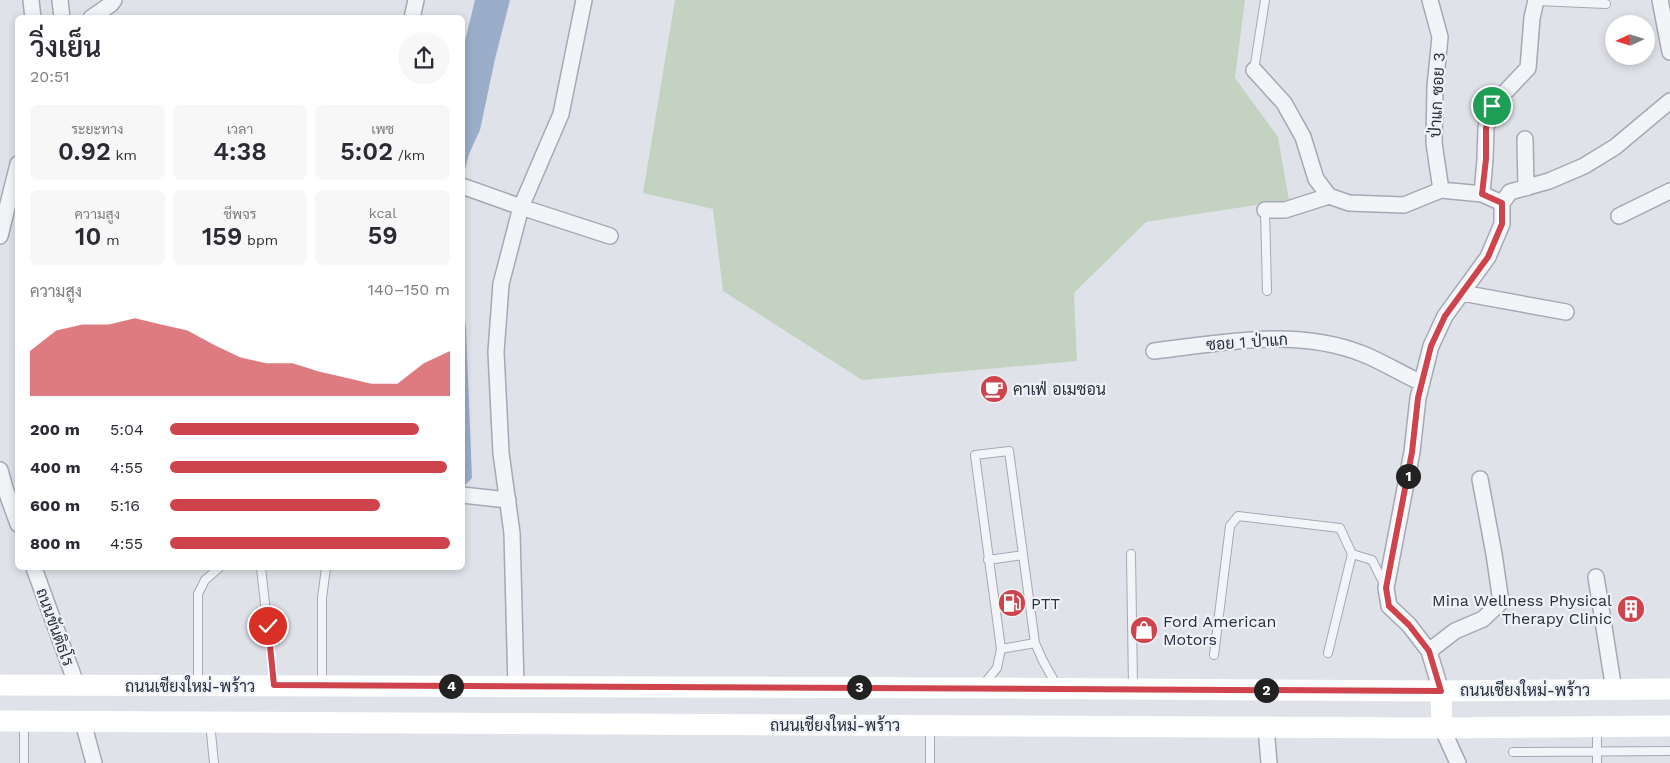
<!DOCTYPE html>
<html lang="th">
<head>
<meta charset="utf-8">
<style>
	:root { --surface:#fff; --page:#f7f7f7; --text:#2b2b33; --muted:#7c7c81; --accent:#cf444c }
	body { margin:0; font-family:"Work Sans",Sarabun,sans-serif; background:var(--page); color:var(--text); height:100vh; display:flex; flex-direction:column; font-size:19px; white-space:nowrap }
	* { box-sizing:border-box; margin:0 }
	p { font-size:16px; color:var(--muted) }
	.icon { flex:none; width:28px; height:28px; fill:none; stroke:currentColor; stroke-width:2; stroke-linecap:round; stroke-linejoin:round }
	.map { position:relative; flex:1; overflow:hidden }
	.panel { position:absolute; left:15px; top:15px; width:450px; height:555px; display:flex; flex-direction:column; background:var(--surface); border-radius:8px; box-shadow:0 2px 8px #0003 }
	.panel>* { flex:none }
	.needle { width:32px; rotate:266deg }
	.controls { position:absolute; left:1605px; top:15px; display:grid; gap:10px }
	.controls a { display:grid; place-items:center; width:50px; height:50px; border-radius:50%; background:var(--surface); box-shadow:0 2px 8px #0003; font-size:25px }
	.pin { position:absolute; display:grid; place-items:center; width:42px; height:42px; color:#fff; margin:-21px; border:2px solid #fff; border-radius:50%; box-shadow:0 1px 5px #0007 }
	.km { position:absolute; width:25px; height:25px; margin:-12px; border-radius:50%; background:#222; color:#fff; font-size:14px; line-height:25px; text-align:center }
	.round { display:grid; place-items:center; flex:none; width:52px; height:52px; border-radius:26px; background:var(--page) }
	.overview { display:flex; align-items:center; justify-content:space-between; height:85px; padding:0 15px }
	h1 { font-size:28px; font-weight:600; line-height:38px }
	.metrics { display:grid; grid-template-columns:repeat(3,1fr); gap:8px; height:85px; padding:5px 15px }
	.metrics div { display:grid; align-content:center; border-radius:8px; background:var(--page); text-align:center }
	.metrics b { font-size:25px; font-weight:600 }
	.metrics small { font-size:14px; font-weight:400 }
	.metrics p { font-size:14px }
	.chart { height:140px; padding:10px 15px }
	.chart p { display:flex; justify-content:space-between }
	.chart svg { width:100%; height:90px; margin-top:5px; fill:var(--accent); opacity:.7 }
	ul { padding:0 15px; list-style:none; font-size:16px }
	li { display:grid; grid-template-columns:80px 60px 1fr; align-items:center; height:38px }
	li i { height:12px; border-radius:6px; background:var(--accent) }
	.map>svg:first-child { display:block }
	.green { fill:#c4d3c1 }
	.water { fill:#9aadc9 }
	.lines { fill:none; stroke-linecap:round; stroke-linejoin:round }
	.lane-casing { stroke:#a5a9b3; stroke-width:10 }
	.street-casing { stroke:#a5a9b3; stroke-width:18 }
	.lane { stroke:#f2f4f7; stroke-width:8 }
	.street { stroke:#f2f4f7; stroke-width:15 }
	.secondary { stroke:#fff; stroke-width:21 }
	.route-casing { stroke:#fff; stroke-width:10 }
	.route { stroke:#cf444c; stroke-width:6 }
	.labels { text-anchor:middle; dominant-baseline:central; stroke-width:4.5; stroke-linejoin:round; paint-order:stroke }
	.street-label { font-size:16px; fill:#282f40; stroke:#eff2f6 }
	.poi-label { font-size:16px; fill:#282f40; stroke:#eff2f6; text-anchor:start }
</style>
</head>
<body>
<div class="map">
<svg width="1670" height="763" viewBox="0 0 1670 763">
	<rect width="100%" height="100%" fill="#e0e2e9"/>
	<path class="green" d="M 675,0 L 1245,0 L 1235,78 L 1278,137 L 1289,200 L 1146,222 L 1074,293 L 1077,361 L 862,380 L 723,291 L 713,209 L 643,193 Z"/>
	<path class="water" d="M 475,0 L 510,0 L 495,59 L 480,130 L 469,154 L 462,182 L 463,49 Z
		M 463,309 L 466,328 L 472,478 L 465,485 L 462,485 Z"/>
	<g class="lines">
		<defs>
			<path id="lane" d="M 1537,1 L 1606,4
				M 1254,70 L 1265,0
				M 1265,210 L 1267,291
				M 1131,554 L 1133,687
				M 988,560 L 1023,555
				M 261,568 L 274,683
				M 1001,649 L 1035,643
				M 1328,653 L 1352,554
				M 1214,655 L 1230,526 L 1238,516 L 1340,528 L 1352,554 L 1372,560 L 1384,584
				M 322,684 L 322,598 L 326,568
				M 984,684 L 997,668 L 1001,649 L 975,455 L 1009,451 L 1035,643 L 1043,661 L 1057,686
				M 198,685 L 198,594 L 205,580 L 219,568
				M 210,723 L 214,763
				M 1597,728 L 1597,763
				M 1513,752 L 1670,751
				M 24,763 L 24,723
				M 930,763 L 930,728"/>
			<path id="street" d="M 31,0 L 33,18
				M 60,0 L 62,18
				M 1430,0 L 1440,37 L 1435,87 L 1434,143 L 1441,190
				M 1660,0 L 1670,52
				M 91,18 L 111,4 L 114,0
				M 412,18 L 416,0
				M 1254,70 L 1284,103 L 1303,137 L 1316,179 L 1329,196 L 1349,203 L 1404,205 L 1441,190 L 1482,194 L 1502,203
				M 1525,139 L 1526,188
				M 462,186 L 521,207 L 610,236
				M 1482,194 L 1485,159 L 1486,128 L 1492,106 L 1528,68 L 1532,18 L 1536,0
				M 1265,210 L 1285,210 L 1329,196
				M 1619,216 L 1670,191
				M 0,236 L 18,164
				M 1462,293 L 1566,312
				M 1154,351 C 1223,343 1296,327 1363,354 C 1383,362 1402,374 1422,383
				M 0,470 L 5,488 L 18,524
				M 462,495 L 508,500
				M 34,568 L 77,686
				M 1596,577 L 1614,690
				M 1429,651 L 1455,631 L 1483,619 L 1501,602 L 1494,554 L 1480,479
				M 516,687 L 512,533 L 501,453 L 496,352 L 501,284 L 521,207 L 561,114 L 584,0
				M 1441,691 L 1429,651 L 1409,625 L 1389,606 L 1386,588 L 1412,452 L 1418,398 L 1431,346 L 1445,316 L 1488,257 L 1502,224 L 1502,203 L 1510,192 L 1549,181 L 1584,166 L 1615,147 L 1670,101
				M 83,722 L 94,763
				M 1266,727 L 1269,763
				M 1442,728 L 1458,763"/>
		</defs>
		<use href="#lane" class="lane-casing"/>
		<use href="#street" class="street-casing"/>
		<use href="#lane" class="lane"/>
		<use href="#street" class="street"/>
		<path class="secondary" d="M 0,685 L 982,688 L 1441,691 L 1670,689
			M 1441,691 L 1442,728
			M 0,721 L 1442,728 L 1670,726"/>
	</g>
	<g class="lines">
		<defs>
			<path id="route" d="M 268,626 L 274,685 L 1441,691 L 1429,651 L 1409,625 L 1389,606 L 1386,588 L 1412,452 L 1418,398 L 1431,346 L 1445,316 L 1488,257 L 1502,224 L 1502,203 L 1482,194 L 1486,159 L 1486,128 L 1492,106"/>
		</defs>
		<use href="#route" class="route-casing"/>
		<use href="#route" class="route"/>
	</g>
	<defs>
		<symbol id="cafe-disc" viewBox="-11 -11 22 22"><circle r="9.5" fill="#cf444c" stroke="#eff2f6"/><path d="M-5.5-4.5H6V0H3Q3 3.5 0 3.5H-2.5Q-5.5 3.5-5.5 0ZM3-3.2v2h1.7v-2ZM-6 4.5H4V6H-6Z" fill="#fff"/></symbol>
		<symbol id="fuel-disc" viewBox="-11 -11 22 22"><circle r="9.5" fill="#cf444c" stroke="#eff2f6"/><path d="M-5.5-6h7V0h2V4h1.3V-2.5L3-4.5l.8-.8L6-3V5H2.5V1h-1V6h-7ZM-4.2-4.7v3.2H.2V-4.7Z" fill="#fff"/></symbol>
		<symbol id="building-disc" viewBox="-11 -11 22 22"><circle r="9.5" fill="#cf444c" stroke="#eff2f6"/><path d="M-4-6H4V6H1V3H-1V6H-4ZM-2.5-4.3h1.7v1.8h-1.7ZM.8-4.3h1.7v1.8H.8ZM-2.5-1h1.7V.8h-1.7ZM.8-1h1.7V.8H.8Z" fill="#fff"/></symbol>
		<symbol id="shop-disc" viewBox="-11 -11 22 22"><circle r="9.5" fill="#cf444c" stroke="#eff2f6"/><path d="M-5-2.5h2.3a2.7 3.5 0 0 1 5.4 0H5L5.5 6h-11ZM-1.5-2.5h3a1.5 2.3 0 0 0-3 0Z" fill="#fff"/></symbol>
	</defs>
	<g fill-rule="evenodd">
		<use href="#cafe-disc" x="978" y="373" width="32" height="32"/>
		<use href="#fuel-disc" x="996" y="587" width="32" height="32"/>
		<use href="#building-disc" x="1615" y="593" width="32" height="32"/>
		<use href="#shop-disc" x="1128" y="614" width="32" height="32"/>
	</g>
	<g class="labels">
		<g class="street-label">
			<text transform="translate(1437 95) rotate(-87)">ป่าแก ซอย 3</text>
			<text transform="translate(1247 342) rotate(-4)">ซอย 1 ป่าแก</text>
			<text transform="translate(55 627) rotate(70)">ถนนขันติธโร</text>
			<text x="190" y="686">ถนนเชียงใหม่-พร้าว</text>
			<text x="1525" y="690">ถนนเชียงใหม่-พร้าว</text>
			<text x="835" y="725">ถนนเชียงใหม่-พร้าว</text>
		</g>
		<g class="poi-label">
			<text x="1013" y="389">คาเฟ่ อเมซอน</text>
			<text x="1612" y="600" text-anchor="end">Mina Wellness Physical<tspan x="1612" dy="18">Therapy Clinic</tspan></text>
			<text x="1031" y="603">PTT</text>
			<text x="1163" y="621">Ford American<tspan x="1163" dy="18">Motors</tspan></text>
		</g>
	</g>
</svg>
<div class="controls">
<a><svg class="needle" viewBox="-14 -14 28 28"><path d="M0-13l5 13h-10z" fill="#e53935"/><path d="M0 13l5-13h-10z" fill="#7c7c81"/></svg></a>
</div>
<div class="pin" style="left:1492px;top:106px;background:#1e9e55"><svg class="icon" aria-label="arrive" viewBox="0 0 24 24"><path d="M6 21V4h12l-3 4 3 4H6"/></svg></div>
<div class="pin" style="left:268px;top:626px;background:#d93025"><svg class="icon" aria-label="check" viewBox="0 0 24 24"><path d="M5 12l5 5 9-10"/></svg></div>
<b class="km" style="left:1408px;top:476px">1</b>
<b class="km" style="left:1266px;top:690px">2</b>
<b class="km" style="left:859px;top:687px">3</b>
<b class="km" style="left:451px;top:686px">4</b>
<section class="panel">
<div class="overview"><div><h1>วิ่งเย็น</h1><p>20:51</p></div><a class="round"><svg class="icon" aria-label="share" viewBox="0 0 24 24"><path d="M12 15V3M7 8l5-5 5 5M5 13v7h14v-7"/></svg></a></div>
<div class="metrics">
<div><p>ระยะทาง</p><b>0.92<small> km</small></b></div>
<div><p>เวลา</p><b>4:38</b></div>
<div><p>เพซ</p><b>5:02<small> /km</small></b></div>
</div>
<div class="metrics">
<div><p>ความสูง</p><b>10<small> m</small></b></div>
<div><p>ชีพจร</p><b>159<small> bpm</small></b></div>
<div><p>kcal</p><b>59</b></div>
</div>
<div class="chart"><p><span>ความสูง</span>140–150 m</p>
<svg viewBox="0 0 160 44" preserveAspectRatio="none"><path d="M0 44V22L10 12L20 9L30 9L40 6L50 9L60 12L70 19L80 25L90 28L100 28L110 32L120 35L130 38L140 38L150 28L160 22V44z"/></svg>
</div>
<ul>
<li><b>200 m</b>5:04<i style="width:89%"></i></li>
<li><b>400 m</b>4:55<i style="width:99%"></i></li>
<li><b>600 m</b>5:16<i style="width:75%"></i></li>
<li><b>800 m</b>4:55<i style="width:100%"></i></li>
</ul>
</section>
</div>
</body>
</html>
